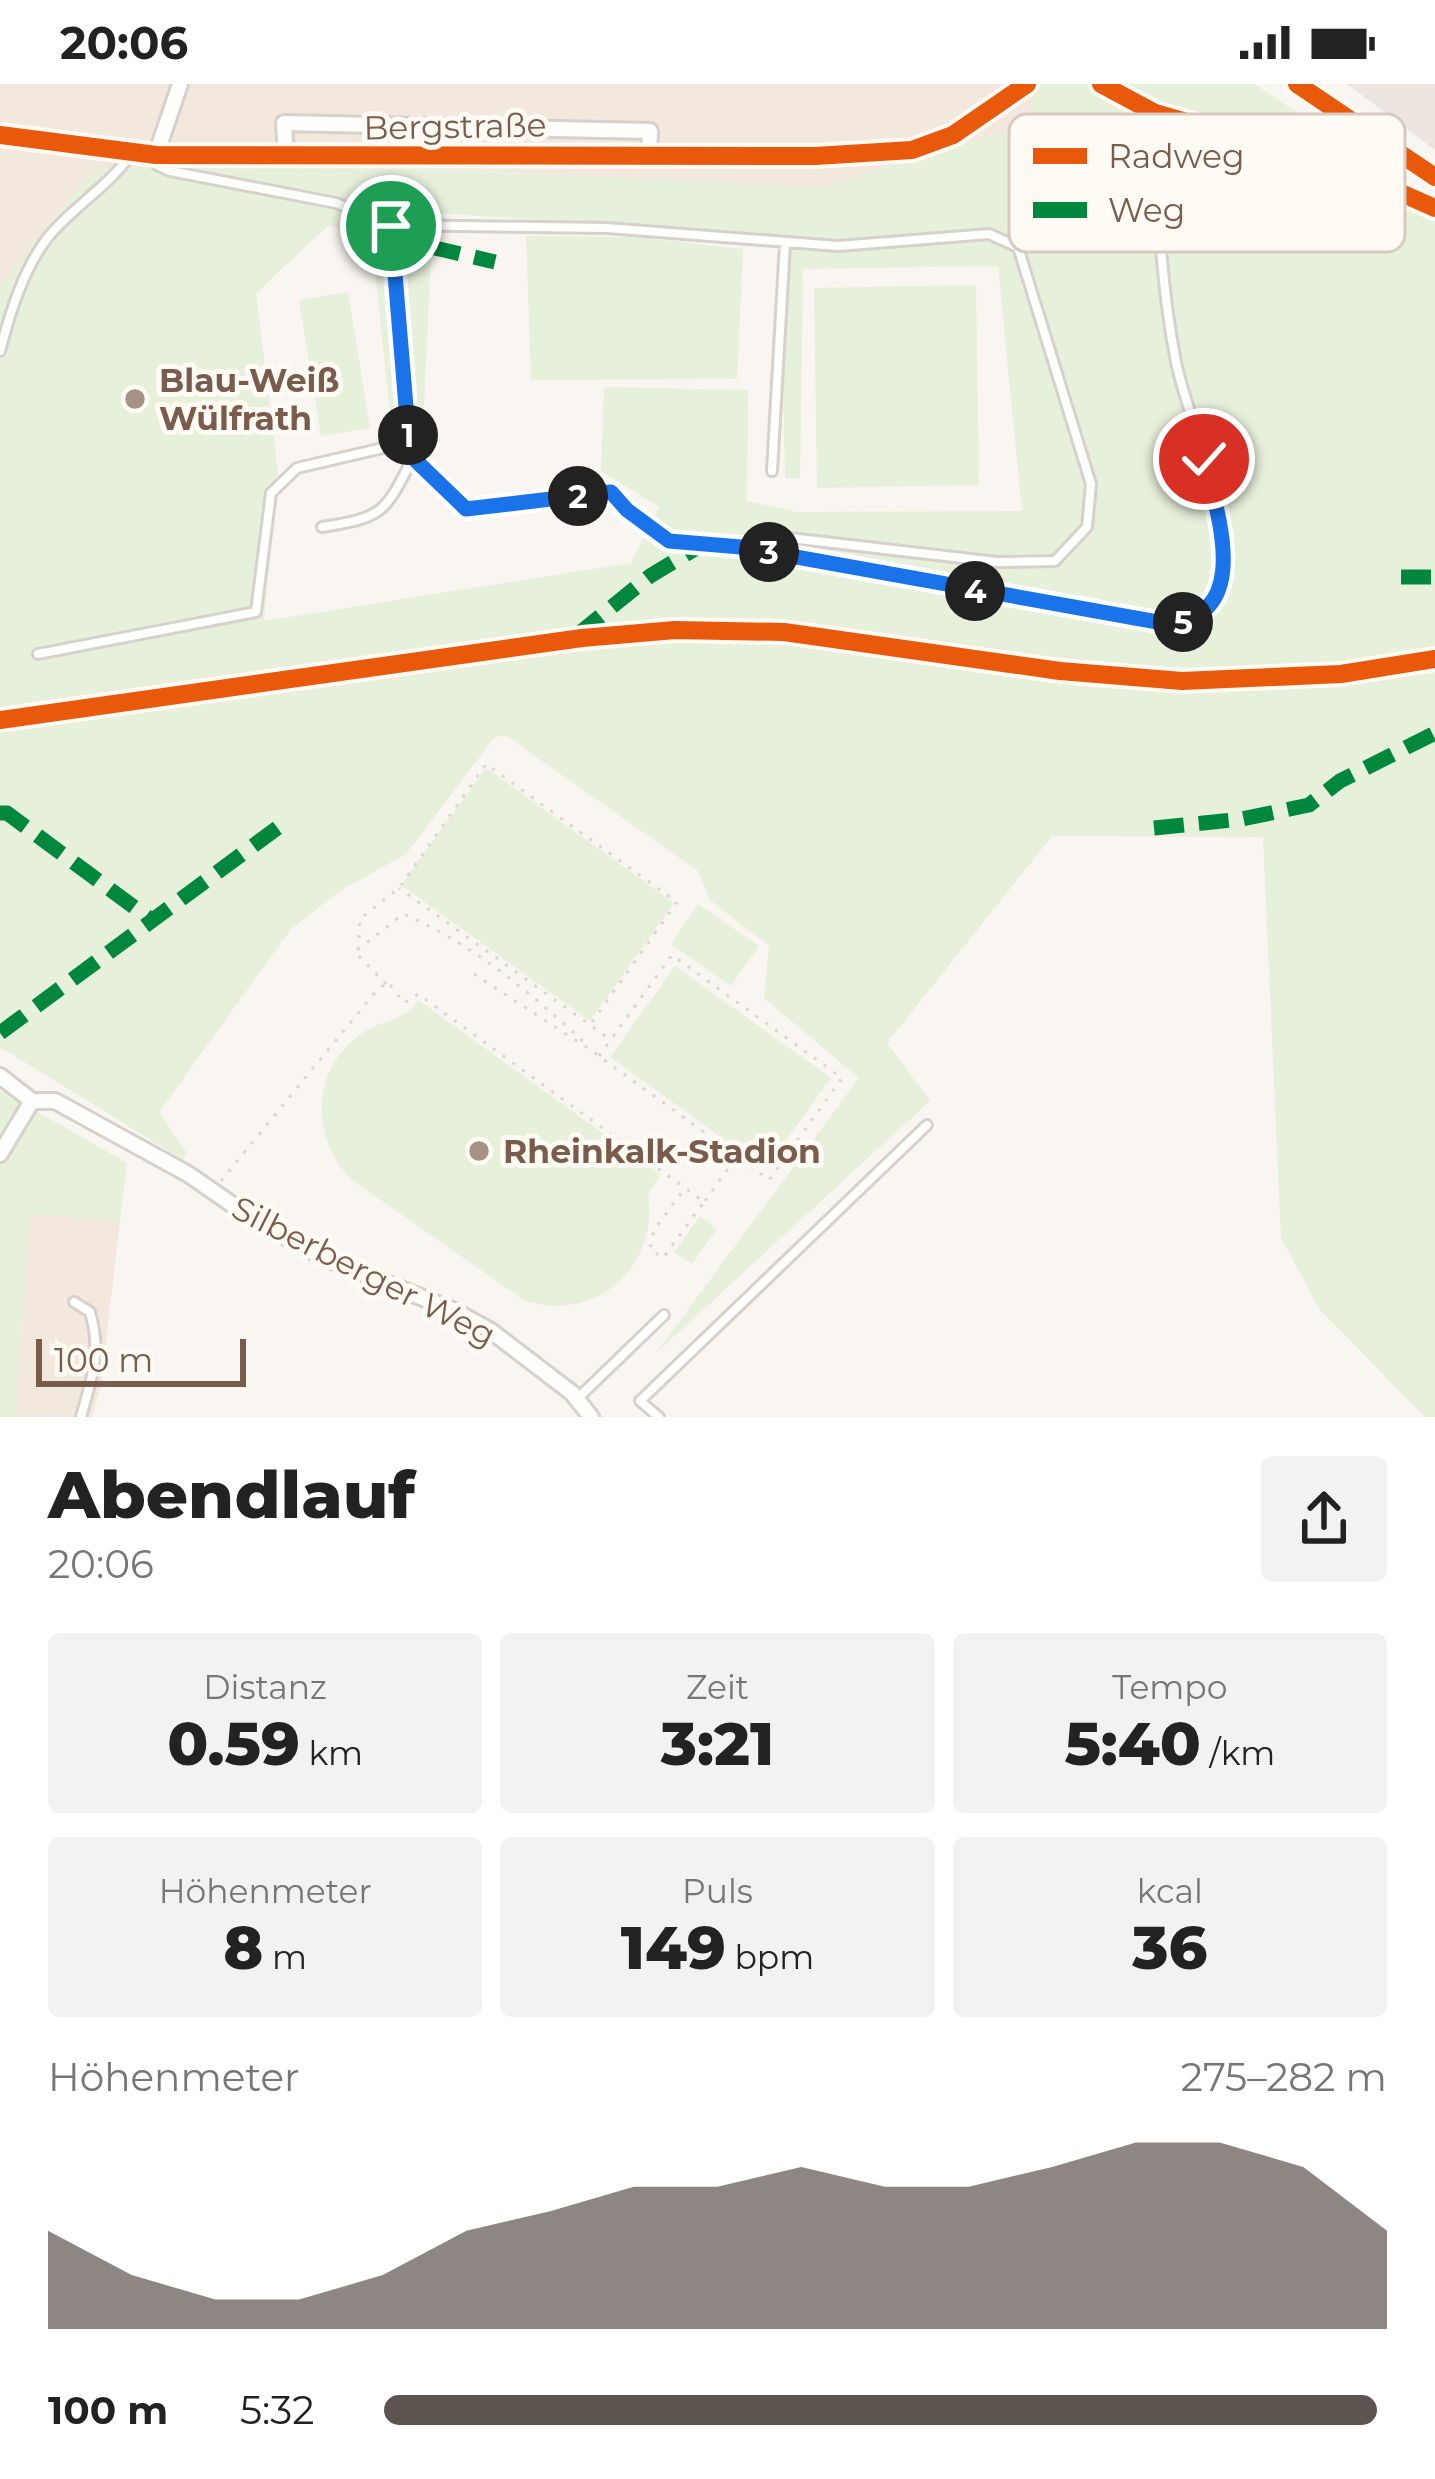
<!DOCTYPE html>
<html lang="de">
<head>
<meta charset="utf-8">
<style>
	:root { --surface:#fff; --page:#f2f2f2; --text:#222; --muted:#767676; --accent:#5d544f }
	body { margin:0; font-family:Montserrat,sans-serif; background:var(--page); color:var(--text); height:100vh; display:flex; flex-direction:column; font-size:45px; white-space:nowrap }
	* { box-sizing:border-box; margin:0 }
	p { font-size:39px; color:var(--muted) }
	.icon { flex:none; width:66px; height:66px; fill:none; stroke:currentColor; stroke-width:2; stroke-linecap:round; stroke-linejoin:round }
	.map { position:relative; height:1333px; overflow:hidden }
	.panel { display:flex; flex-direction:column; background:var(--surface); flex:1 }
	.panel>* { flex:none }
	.scale { position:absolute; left:36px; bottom:30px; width:210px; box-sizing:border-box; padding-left:12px; border:6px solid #7a5c4d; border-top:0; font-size:33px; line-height:42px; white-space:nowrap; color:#7a5c4d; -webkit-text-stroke:9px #fffaf3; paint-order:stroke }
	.pin { position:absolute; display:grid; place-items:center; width:102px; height:102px; color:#fff; margin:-51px; border:6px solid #fff; border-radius:50%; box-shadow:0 3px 12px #0007 }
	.km { position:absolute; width:60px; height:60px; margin:-30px; border-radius:50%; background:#222; color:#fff; font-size:33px; line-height:60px; text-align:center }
	.round { display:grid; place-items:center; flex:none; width:126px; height:126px; border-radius:12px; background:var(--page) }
	.headline { display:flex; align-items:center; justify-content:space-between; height:204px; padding:0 48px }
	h1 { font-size:66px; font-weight:800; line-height:90px }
	.figures { display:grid; grid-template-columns:repeat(3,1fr); gap:18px; height:204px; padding:12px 48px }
	.figures div { display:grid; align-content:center; border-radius:12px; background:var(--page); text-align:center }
	.figures b { font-size:60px; font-weight:800 }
	.figures small { font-size:33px; font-weight:400 }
	.figures p { font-size:33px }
	.chart { height:336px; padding:24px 48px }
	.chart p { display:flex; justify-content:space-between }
	.chart svg { width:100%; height:216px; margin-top:12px; fill:var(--accent); opacity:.7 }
	ul { padding:0 48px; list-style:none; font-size:39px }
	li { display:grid; grid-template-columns:192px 144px 1fr; align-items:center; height:90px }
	li i { height:30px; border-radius:15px; background:var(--accent) }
	.status { display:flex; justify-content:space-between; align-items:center; height:84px; padding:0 60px; background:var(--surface); direction:ltr }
	.status svg { height:33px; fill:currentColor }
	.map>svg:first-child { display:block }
	.residential { fill:#f2e8de }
	.industrial { fill:#ede5e0 }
	.green { fill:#e7f0db; fill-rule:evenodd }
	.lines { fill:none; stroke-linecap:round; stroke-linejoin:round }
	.service-casing { stroke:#d7d1cb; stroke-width:14 }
	.minor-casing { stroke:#d7d1cb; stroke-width:20 }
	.tertiary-casing { stroke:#d7d1cb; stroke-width:24 }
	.path { stroke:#dcd5d0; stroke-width:3; stroke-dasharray:3 9; stroke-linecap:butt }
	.service { stroke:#fefefd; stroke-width:8 }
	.minor { stroke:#fefefd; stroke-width:14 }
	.tertiary { stroke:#fefefd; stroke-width:18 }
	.quiet { stroke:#00873e; stroke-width:15; stroke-dasharray:30 15; stroke-linecap:butt }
	.cycleway-casing { stroke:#fffaf3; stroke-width:26 }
	.cycleway { stroke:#e8590c; stroke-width:18 }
	.route-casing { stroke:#fff; stroke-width:24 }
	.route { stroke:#1a73e8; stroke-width:15 }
	.poi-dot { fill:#a69286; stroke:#fffaf3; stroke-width:4.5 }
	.labels { text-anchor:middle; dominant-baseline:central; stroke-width:10; stroke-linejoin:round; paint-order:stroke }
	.street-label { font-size:33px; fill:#7a5c4d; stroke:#fffaf3 }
	.poi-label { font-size:33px; font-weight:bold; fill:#7a5c4d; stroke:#fffaf3; text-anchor:start }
	.key { fill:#fffaf3; stroke:#d7cbc1; stroke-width:3 }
	.key-label { font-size:33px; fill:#7a5c4d }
</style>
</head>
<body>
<div class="status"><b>20:06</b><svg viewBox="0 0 49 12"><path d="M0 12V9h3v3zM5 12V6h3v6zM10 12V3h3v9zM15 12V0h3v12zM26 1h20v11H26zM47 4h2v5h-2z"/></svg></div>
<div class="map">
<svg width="1435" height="1333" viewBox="0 0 1435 1333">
	<rect width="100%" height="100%" fill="#f9f5f0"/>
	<path class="residential" d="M 0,0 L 1034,0 L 1029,40 L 822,103 L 440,85 L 0,201 Z
		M 30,1130 L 120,1137 L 101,1301 L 92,1333 L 15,1333 Z"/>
	<path class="industrial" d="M 1347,0 L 1435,0 L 1435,66 Z"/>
	<path class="green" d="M 1034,0 L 1254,0 L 1435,118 L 1435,1333 L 1425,1333 L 1320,1226 L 1281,1154 L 1263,753 L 1052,752 L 887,959 L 930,1017 L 656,1269 L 859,994 L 764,914 L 769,862 L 710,816 L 698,787 L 505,651 L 495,653 L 406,770 L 340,807 L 291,845 L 159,1028 L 187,1069 L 183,1076 L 0,963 L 0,201 L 94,84 L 440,85 L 822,103 L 1029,40 ZM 433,129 L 780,151 L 785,394 L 800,395 L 803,185 L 998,182 L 1022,427 L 797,428 L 747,417 L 748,306 L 604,303 L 601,387 L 659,423 L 631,479 L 264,537 L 278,389 L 256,209 L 330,140 L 372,161 L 392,345 L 423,342 Z
		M 526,152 L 635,153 L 743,165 L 737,295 L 531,296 Z
		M 976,201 L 979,401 L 817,404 L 814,204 Z
		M 348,208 L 370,344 L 321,352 L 299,216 Z
		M 486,684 L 674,819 L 590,937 L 401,801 Z
		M 698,820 L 759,862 L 731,902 L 671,860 Z
		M 675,882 L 831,994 L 765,1085 L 610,973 Z
		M 418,916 L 661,1091 L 648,1109 C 659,1182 598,1239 525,1217 L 352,1096 C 309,1054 311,982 364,948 C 387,933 401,941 418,916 Z
		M 0,1006 L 127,1079 L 120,1137 L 30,1130 L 15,1333 L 0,1333 Z
		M 700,1132 L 717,1145 L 692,1180 L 674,1168 Z"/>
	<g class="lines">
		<defs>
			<path id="service" d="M 1101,0 L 1155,29 L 1340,82 L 1435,124
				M 912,66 L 953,51 L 1027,0
				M 156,72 L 157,81 L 170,87 L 336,119 L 391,141 L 607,144 L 838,162 L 989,150 L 1018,163 L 1091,400 L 1087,443 L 1055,477 L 997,478 L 764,451 L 753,457 L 755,466
				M 391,141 L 410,371 L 466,425 L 611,408 L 627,426 L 669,457 L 741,463 L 1163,539 C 1193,538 1216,525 1223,493 C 1236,435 1188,338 1176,278 C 1160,197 1157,112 1155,29
				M 0,267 C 10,229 24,183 49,152 C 74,122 109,102 131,70
				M 772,387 L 785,159
				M 322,443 C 385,433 384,429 413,374
				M 38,570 L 256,528 L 271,409 L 297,384 L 409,358
				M 74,1218 L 90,1228 C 102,1270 92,1292 81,1333
				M 578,1314 L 664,1231
				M 659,1333 L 640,1317 L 927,1041"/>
			<path id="minor" d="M 0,51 L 156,71 L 286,74 L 815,72 L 912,66
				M 156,71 L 180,0
				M 286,74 L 284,39 L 650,47 L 649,72
				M 0,992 L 32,1017 L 55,1017 L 188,1090 L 256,1137 L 327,1175 L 455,1227 L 491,1247 L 572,1309 L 591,1333
				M 0,1070 L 32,1017"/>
			<path id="tertiary" d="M 1297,0 L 1435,93"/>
		</defs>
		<use href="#service" class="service-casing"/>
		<use href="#minor" class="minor-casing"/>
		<use href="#tertiary" class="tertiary-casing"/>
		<path class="path" d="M 358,866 L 360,835 L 399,804 L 486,680 L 677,818 L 590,941 L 399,804
			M 474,890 L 592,967 L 737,1072 L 705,1117
			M 386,900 L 355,868 L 403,830 C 472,859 532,910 586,960
			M 593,943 L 609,955
			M 599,972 L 672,871 L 842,994 L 769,1096 L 737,1072
			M 221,1097 L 377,906 L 388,898 L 404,919 L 418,910 L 685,1104 L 704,1118 L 663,1174 L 650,1165 L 654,1146 L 685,1104"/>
		<use href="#service" class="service"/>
		<use href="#minor" class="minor"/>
		<use href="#tertiary" class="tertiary"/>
		<path class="quiet" d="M 391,141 L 435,164 L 495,178
			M 1401,493 L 1435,493
			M 577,551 L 650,492 L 703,460
			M 0,729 L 7,729 L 150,835
			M 1154,744 L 1242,735 L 1309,721 L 1340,697 L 1435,649
			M 0,949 L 288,736"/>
		<defs>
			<path id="cycleway" d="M 1101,0 L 1155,29 L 1340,82 L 1435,124
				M 1297,0 L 1435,93
				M 0,51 L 156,71 L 815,72 L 912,66 L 953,51 L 1027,0
				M 0,636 L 582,554 L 675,546 L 784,548 L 1060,587 L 1182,597 L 1341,590 L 1435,575"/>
		</defs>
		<use href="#cycleway" class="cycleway-casing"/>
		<use href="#cycleway" class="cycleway"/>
	</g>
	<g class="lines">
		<defs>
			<path id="route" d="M 391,142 L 410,371 L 466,425 L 611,408 L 627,426 L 669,457 L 741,463 L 1163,539 C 1255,536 1218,431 1204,375"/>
		</defs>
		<use href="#route" class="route-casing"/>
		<use href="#route" class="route"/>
	</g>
	<g class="poi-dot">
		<circle cx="135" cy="315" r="12"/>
		<circle cx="479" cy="1067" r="12"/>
	</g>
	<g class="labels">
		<g class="street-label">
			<text transform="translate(455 42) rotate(-1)">Bergstraße</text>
			<text transform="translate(364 1187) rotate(27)">Silberberger Weg</text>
		</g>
		<g class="poi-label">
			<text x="159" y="296">Blau-Weiß<tspan x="159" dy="38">Wülfrath</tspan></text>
			<text x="503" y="1067">Rheinkalk-Stadion</text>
		</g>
	</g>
	<rect x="1009" y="30" width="396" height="138" rx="18" class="key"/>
	<rect x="1033" y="64" width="54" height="16" fill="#e8590c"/>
	<rect x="1033" y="118" width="54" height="16" fill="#00873e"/>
	<g class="key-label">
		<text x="1108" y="84">Radweg</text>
		<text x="1108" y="138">Weg</text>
	</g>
</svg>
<div class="scale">100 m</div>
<div class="pin" style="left:391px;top:142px;background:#1e9e55"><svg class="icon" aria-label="arrive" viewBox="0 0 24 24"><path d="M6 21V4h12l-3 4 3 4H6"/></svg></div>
<div class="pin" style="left:1204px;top:375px;background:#d93025"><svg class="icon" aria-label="check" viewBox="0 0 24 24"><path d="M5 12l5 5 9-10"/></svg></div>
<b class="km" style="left:408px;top:351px">1</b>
<b class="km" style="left:578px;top:412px">2</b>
<b class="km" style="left:769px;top:468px">3</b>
<b class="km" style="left:975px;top:507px">4</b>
<b class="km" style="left:1183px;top:538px">5</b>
</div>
<section class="panel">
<div class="headline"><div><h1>Abendlauf</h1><p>20:06</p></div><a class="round"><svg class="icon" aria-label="share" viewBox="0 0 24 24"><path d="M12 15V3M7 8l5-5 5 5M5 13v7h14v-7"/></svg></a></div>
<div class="figures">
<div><p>Distanz</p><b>0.59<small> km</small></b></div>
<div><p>Zeit</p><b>3:21</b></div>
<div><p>Tempo</p><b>5:40<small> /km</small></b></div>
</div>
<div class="figures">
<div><p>Höhenmeter</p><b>8<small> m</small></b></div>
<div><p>Puls</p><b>149<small> bpm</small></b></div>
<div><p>kcal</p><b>36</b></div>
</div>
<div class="chart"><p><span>Höhenmeter</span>275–282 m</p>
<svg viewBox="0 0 160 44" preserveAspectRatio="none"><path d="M0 44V24L10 33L20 38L30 38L40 33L50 24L60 20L70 15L80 15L90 11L100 15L110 15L120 11L130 6L140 6L150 11L160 24V44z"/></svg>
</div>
<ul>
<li><b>100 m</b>5:32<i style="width:99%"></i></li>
</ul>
</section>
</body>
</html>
